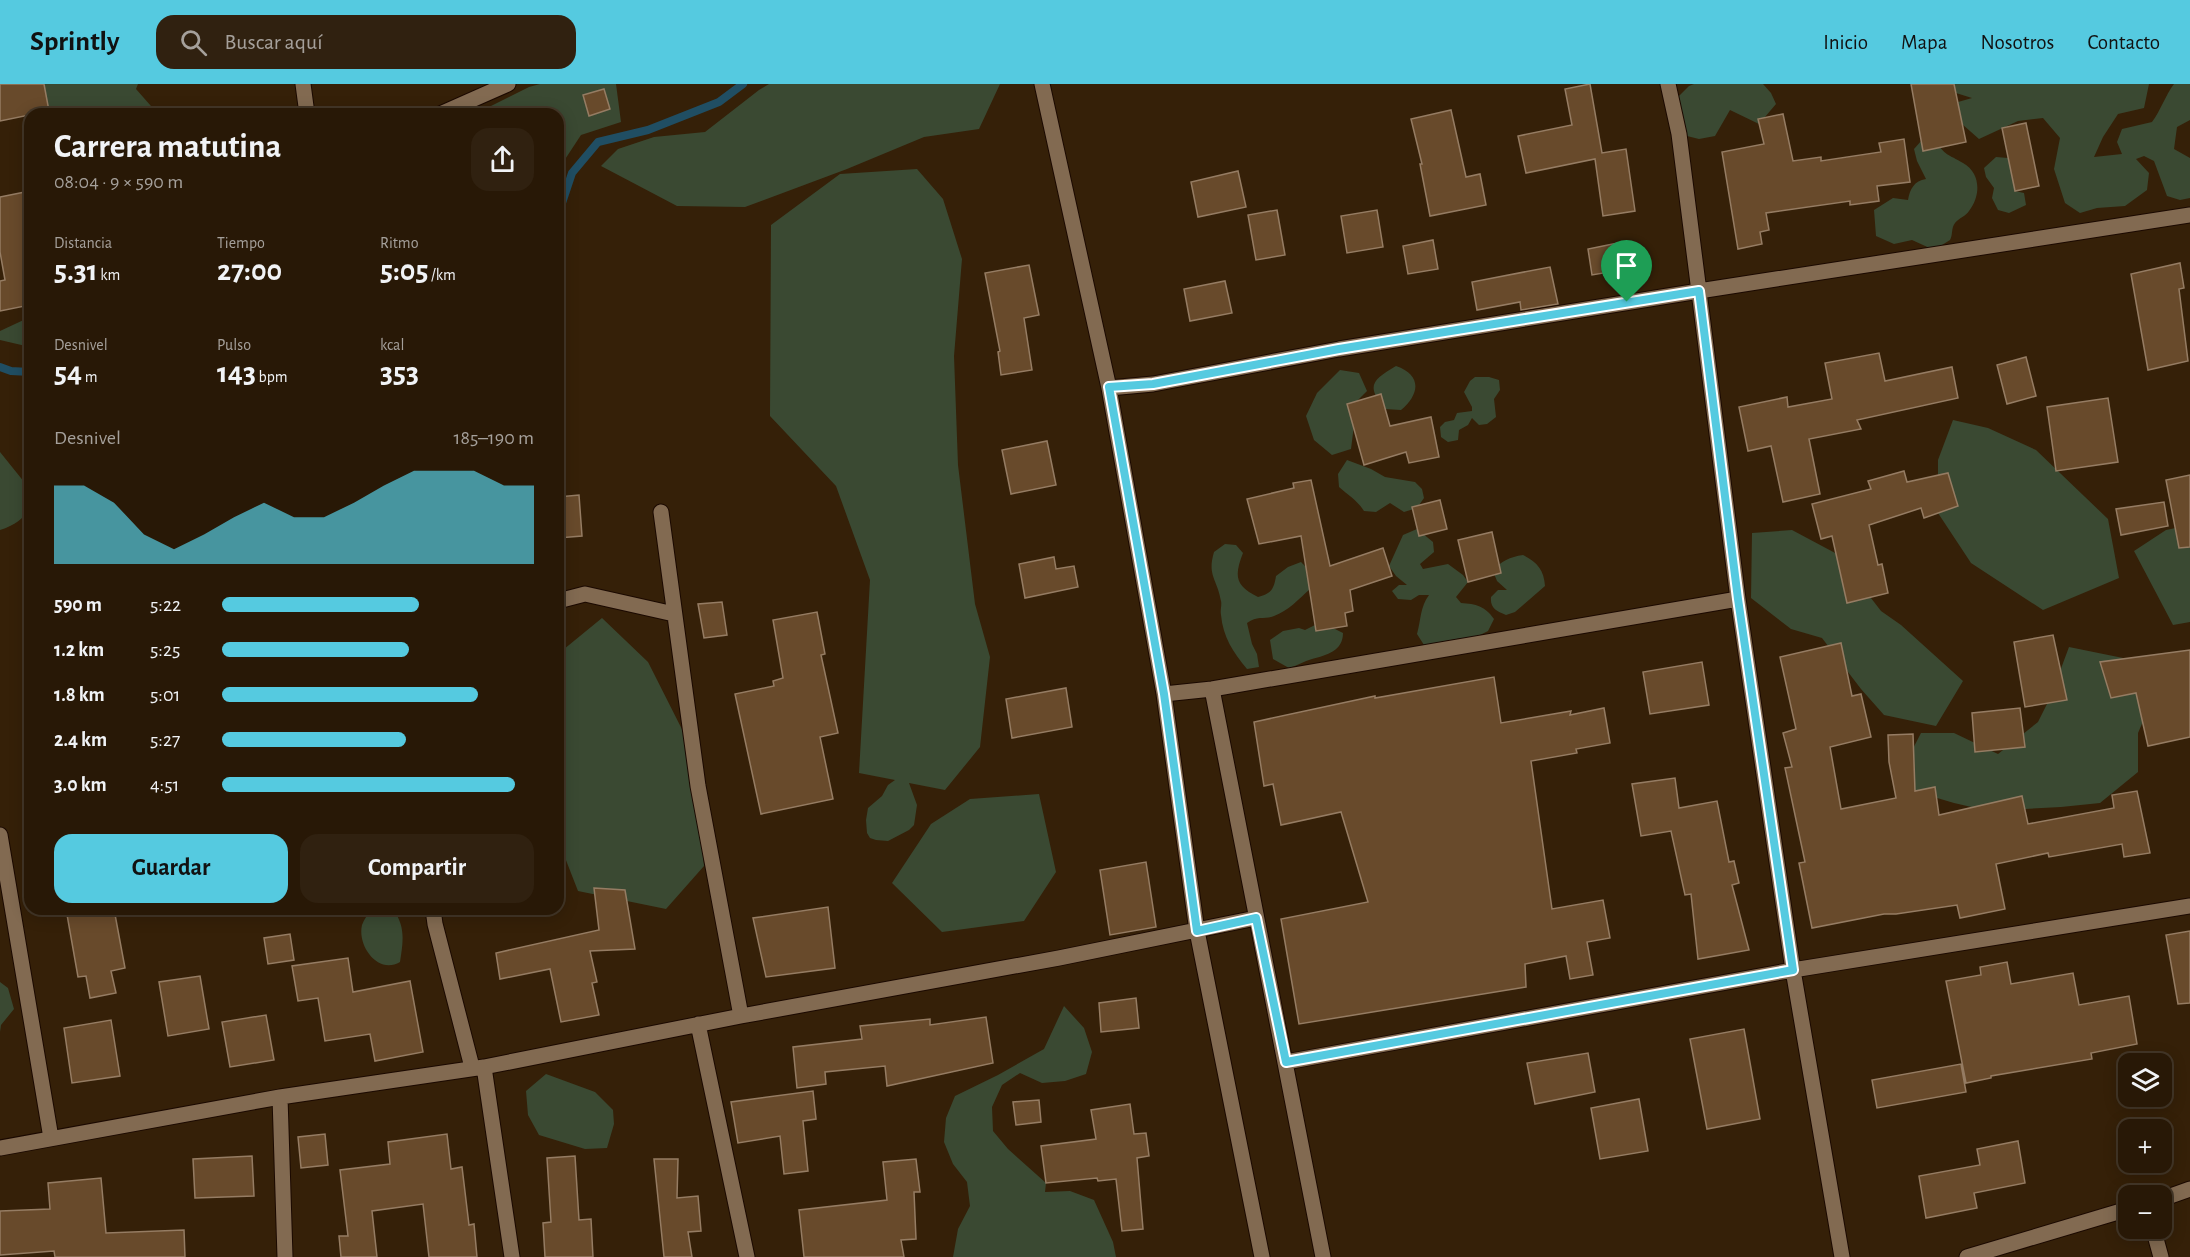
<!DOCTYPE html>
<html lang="es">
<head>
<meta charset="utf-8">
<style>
	:root { --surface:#281806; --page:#302110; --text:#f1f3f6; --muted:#a5a09b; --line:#443728; --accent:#55cae0 }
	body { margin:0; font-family:"Alegreya Sans",sans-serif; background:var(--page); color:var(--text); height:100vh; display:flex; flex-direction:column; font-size:22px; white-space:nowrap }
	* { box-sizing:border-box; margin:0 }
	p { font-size:20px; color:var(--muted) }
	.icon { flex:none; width:33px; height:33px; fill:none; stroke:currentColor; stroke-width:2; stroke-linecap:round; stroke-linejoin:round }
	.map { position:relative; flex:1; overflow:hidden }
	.drawer { position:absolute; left:24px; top:24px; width:540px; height:807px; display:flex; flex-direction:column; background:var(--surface); border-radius:18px; box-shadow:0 3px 15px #0003,0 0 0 2px var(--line) }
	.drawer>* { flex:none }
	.tools { position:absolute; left:2118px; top:969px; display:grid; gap:12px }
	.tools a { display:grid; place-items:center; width:54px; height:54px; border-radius:12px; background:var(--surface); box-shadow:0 3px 15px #0003,0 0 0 2px var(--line); font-size:30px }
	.pin { position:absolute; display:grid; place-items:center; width:51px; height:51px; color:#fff; margin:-62px -26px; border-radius:50% 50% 50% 0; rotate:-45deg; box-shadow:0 0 6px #0007 }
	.pin .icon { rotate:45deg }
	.round { display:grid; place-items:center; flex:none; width:63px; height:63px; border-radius:18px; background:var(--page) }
	.summary { display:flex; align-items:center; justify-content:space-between; height:102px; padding:0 30px }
	h1 { font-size:33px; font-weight:700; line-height:45px }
	.metrics { display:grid; grid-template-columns:repeat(3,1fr); gap:9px; height:102px; padding:6px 30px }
	.metrics div { display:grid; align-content:center }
	.metrics b { font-size:30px; font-weight:700 }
	.metrics small { font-size:16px; font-weight:400 }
	.metrics p { font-size:16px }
	.chart { height:168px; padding:12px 30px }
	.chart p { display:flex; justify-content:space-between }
	.chart svg { width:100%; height:108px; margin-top:6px; fill:var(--accent); opacity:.7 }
	.action { display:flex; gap:12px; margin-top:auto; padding:12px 30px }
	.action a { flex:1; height:69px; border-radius:18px; background:var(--accent); color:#111; font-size:24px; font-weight:700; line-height:69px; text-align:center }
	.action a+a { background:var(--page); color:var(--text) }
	ul { padding:0 30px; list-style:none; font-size:20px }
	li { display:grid; grid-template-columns:96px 72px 1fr; align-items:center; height:45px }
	li i { height:15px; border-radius:8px; background:var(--accent) }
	header { display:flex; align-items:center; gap:36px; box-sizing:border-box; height:84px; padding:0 30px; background:var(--accent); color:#111 }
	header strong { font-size:28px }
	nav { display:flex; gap:33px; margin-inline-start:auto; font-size:21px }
	.search { width:420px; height:54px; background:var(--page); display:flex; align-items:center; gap:15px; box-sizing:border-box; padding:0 21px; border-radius:18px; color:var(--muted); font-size:22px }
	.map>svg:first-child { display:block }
	.green { fill:#3a4932 }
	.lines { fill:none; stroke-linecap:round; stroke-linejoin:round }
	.stream { stroke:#204e63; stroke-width:8 }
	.building { fill:#684a2b; stroke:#957c63; stroke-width:1.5 }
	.minor-casing { stroke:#1b0900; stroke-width:17 }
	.minor { stroke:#826a51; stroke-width:15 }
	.route-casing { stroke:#fff; stroke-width:12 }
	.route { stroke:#55cae0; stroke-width:8 }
</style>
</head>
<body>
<header>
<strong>Sprintly</strong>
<div class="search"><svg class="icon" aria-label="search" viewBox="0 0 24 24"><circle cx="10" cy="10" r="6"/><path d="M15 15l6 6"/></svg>Buscar aquí</div>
<nav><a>Inicio</a><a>Mapa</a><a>Nosotros</a><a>Contacto</a></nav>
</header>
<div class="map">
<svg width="2190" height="1173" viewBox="0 0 2190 1173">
	<rect width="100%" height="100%" fill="#352008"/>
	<path class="green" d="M 45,0 L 138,0 L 136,5 L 158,30 L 35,30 Z
		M 540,0 L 616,0 L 621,38 L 581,51 L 558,86 L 558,30 L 475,30 L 529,3 Z
		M 769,0 L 1000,0 L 979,45 L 924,53 L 847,85 L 745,123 L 677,122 L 601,82 L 618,65 L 654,53 L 705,48 L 759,6 Z
		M 1694,0 L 1763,0 L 1771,9 L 1776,20 L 1759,40 L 1730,26 L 1715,52 L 1699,55 L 1679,50 L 1673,18 L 1689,2 Z
		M 1950,0 L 2149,0 L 2144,24 L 2118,30 L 2103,53 L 2094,73 L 2122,70 L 2117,58 L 2122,45 L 2152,38 C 2161,26 2165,12 2174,0 L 2190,0 L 2190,36 L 2177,43 L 2174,65 L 2190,74 L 2190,114 L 2180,116 L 2167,112 L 2154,77 L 2144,72 L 2136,75 L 2149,89 L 2147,106 L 2125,122 L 2097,124 L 2080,129 L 2065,119 L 2054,85 L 2060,54 L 2043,34 L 2018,37 L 1979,55 L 1962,40 L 1958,18 L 1972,14 L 1956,9 Z
		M 1922,56 L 1935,56 C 1945,72 1948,70 1963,79 C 1981,89 1981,112 1969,127 C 1966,132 1959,134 1955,139 C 1951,144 1953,151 1950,156 L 1934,166 L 1912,156 L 1894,160 L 1876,152 L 1874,126 L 1893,114 L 1908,116 C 1910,105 1914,97 1926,95 L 1917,77 L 1914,65 Z
		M 1996,73 L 2008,74 L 2017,85 L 2015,107 L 2024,109 L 2026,121 L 2009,129 L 1998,126 L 1992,114 L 1994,104 L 1986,93 L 1984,84 Z
		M 917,85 L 943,115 L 962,175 L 954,272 L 958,381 L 975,520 L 990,573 L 980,663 L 945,706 L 909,699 L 917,721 L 914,741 L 909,746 L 888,757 L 876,756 L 870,754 L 867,749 L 866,736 L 868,724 L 882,712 L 888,701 L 895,696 L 859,689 L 870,496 L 836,402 L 770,332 L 771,141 L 840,90 Z
		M 30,233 L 30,263 L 0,256 L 0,247 Z
		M 1396,282 C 1422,291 1420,310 1401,326 L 1385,325 C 1365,301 1373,296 1396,282 Z
		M 1340,286 L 1359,289 L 1367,307 L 1357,317 L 1351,365 L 1332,371 L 1314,356 L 1306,332 L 1317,309 Z
		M 1475,293 L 1489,293 L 1499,296 L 1500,306 L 1494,315 L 1496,333 L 1487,340 L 1479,341 L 1472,334 L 1468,341 L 1459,346 L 1458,356 L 1448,358 L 1441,353 L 1440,343 L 1445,338 L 1454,336 L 1457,329 L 1472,327 L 1472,323 L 1464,308 L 1470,297 Z
		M 1953,336 L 1988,344 L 2036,366 L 2108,435 L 2119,494 L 2043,526 L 1971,479 L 1938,429 L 1938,376 Z
		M 0,368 L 29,404 C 33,428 22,439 0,446 Z
		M 1347,376 L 1371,385 L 1385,393 L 1415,398 L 1422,405 L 1424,414 L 1417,424 L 1404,428 L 1390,419 L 1376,428 L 1364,427 C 1357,416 1348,411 1339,403 L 1338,390 Z
		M 2190,441 L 2190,538 L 2173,541 L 2134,467 L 2166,446 Z
		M 1417,445 L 1433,458 L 1434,468 L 1420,480 L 1423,485 L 1448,480 L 1463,491 L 1468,498 L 1456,513 L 1461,519 C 1476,520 1485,522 1494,535 L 1488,547 L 1474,554 L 1462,554 L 1424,561 L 1417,550 C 1421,536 1420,523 1429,511 L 1419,511 L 1411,516 L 1398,515 L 1392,507 L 1399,501 L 1407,501 L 1396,492 L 1389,482 L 1403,451 Z
		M 1792,446 L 1837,470 L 1881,527 L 1901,541 L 1963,597 L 1936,642 L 1884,631 L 1861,605 L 1822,554 L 1791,545 L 1751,514 L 1752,449 Z
		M 1225,460 L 1236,461 L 1243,469 C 1234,492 1235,502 1258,513 C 1271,510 1274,505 1276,492 L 1288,483 L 1301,478 L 1306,483 L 1310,505 C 1299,515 1288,527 1274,532 C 1264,536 1258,531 1247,539 L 1252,560 L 1257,570 L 1259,583 L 1247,585 C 1233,568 1223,553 1221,531 C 1220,526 1222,521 1221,517 C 1217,494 1207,492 1214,468 Z
		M 1523,471 C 1537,478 1544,486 1545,502 L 1515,528 L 1506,531 C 1496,527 1490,524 1491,513 L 1498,506 L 1507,506 L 1497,497 L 1493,487 C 1501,477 1510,473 1523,471 Z
		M 602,534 L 648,578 L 698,677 L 704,782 L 666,825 L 578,807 L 562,766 L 558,713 L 558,570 Z
		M 1315,541 L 1333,544 L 1343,549 C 1343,567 1327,571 1312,575 C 1304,577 1297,582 1289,584 L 1273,575 L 1270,556 L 1283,547 L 1299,544 L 1305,546 Z
		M 2069,563 L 2123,574 L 2156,607 L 2138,649 L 2138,688 L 2100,719 L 2061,723 L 1989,727 L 1954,719 L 1907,705 L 1905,680 L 1921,649 L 1954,649 L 1998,670 L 2038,638 L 2050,614 Z
		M 1039,710 L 1056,788 L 1024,837 L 942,848 L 892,799 L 931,740 L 970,715 Z
		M 372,825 L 393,825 C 406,843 403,858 400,878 C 378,891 357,862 362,841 C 364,835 368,830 372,825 Z
		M 0,898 L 8,904 L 14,925 L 1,941 L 0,948 Z
		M 1064,922 L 1084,944 L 1092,968 L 1086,990 L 1065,997 L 1042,999 L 1020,989 L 1002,1001 L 992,1023 L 993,1047 L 1008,1065 L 1046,1099 L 1045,1108 L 1070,1107 L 1094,1116 L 1113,1158 L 1116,1173 L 953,1173 L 958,1145 L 970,1122 L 967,1098 L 953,1080 L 944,1058 L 946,1034 L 955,1012 L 998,991 L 1044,965 Z
		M 546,990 L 595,1008 L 613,1026 L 614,1040 L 607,1064 L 585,1065 L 539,1051 L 528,1031 L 526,1007 Z"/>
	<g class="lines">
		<path class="stream" d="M 558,160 L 559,128 L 572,89 L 598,58 L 648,46 L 719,18 L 743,0
			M 558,187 L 560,218 L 558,223
			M 0,283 L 11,287 L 30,288"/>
	</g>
	<path class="building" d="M 0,0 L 44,0 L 49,27 L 0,37 Z
		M 1590,0 L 1602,69 L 1626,65 L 1635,127 L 1603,132 L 1595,75 L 1526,89 L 1518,52 L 1572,41 L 1565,5 Z
		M 1911,0 L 1954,0 L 1966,58 L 1923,67 Z
		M 604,5 L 610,25 L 589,32 L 583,11 Z
		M 1451,26 L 1466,93 L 1480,90 L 1486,121 L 1430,132 L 1420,80 L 1422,80 L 1411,35 Z
		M 1783,30 L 1793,77 L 1821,73 L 1821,77 L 1881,68 L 1879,59 L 1904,55 L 1910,98 L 1877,102 L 1879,117 L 1850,121 L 1850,117 L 1766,129 L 1769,146 L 1760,148 L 1762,160 L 1738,165 L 1722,68 L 1764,60 L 1758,35 Z
		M 2026,39 L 2039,102 L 2015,107 L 2002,44 Z
		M 1238,87 L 1246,123 L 1198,133 L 1191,98 Z
		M 30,107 L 30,176 L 25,177 L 30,199 L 30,221 L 0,227 L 0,197 L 5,196 L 0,168 L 0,113 Z
		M 1277,126 L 1285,171 L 1256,176 L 1248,131 Z
		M 1377,126 L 1383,163 L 1347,169 L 1341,132 Z
		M 1433,156 L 1438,185 L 1408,190 L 1403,162 Z
		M 1623,158 L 1627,185 L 1592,191 L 1588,165 Z
		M 2180,179 L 2184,204 L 2179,205 L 2188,277 L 2148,286 L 2131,190 Z
		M 1029,181 L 1039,231 L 1024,234 L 1032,286 L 1001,291 L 998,268 L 1000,267 L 985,189 Z
		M 1550,183 L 1558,220 L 1521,226 L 1520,218 L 1477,226 L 1472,198 Z
		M 1225,197 L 1232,229 L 1190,237 L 1184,205 Z
		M 1879,269 L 1885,297 L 1952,283 L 1958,314 L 1857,336 L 1861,345 L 1809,355 L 1820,410 L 1783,418 L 1771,362 L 1748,367 L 1739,323 L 1787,313 L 1788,323 L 1832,315 L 1825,279 Z
		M 2026,273 L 2036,312 L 2007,320 L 1997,281 Z
		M 1381,310 L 1390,342 L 1431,333 L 1439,373 L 1409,379 L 1406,368 L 1364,381 L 1347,320 Z
		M 2108,314 L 2118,378 L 2056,387 L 2047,323 Z
		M 1047,357 L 1056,401 L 1011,410 L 1002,366 Z
		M 1904,387 L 1907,398 L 1948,389 L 1958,422 L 1924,434 L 1921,424 L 1869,441 L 1878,481 L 1882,480 L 1888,509 L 1847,519 L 1832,452 L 1821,455 L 1812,420 L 1871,405 L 1868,397 Z
		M 2190,391 L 2190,463 L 2179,464 L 2166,396 Z
		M 1311,396 L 1330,482 L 1383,464 L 1392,492 L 1350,506 L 1353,527 L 1345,529 L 1347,542 L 1316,547 L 1301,452 L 1259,460 L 1247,415 L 1294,404 L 1293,399 Z
		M 579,411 L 582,452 L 558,454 L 558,413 Z
		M 1440,416 L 1447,445 L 1419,452 L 1412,423 Z
		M 2164,418 L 2168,442 L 2121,451 L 2116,425 Z
		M 1492,448 L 1501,489 L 1468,498 L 1458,456 Z
		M 1054,473 L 1056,485 L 1074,482 L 1078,503 L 1025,514 L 1019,480 Z
		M 722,518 L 727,551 L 704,554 L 698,520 Z
		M 817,528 L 825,570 L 821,571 L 838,649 L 820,653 L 833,715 L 761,730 L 735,610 L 774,602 L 773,597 L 783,594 L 773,536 Z
		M 2053,551 L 2067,616 L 2025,623 L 2014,558 Z
		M 1841,559 L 1852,612 L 1861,610 L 1871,653 L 1830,663 L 1841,725 L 1896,714 L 1889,678 L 1888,651 L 1913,650 L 1915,707 L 1935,703 L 1939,731 L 2022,712 L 2028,740 L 2114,724 L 2112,711 L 2137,707 L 2150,769 L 2124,773 L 2122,760 L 2049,773 L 2048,769 L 1996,780 L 2005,825 L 1960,834 L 1957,821 L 1896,830 L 1884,830 L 1812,844 L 1799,779 L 1805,778 L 1785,684 L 1792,683 L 1783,649 L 1796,645 L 1780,573 Z
		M 2190,566 L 2190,653 L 2148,662 L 2136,609 L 2111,614 L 2100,578 Z
		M 1702,578 L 1709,621 L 1650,630 L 1643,588 Z
		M 1494,593 L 1501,639 L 1571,627 L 1570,631 L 1604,624 L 1610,659 L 1576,665 L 1577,669 L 1531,677 L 1552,825 L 1603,816 L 1610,854 L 1587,858 L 1593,891 L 1570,895 L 1566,872 L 1525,880 L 1526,903 L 1299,940 L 1281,835 L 1368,818 L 1341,728 L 1281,741 L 1273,700 L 1264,702 L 1254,638 L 1375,612 L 1375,614 Z
		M 1066,604 L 1072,643 L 1012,654 L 1006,615 Z
		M 2020,624 L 2025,663 L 1975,668 L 1972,629 Z
		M 1675,694 L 1679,724 L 1717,717 L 1729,778 L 1734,777 L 1739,799 L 1732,801 L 1749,866 L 1698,875 L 1691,810 L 1685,811 L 1671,747 L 1641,752 L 1632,700 Z
		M 1146,778 L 1156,843 L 1110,851 L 1100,786 Z
		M 594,804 L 625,806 L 635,865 L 590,867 L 597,898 L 592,899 L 599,931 L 561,938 L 550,885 L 500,895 L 496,869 L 599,846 Z
		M 828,823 L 835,884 L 766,893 L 753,834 Z
		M 66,825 L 114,825 L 125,884 L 111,887 L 116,909 L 90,914 L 86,892 L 78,893 Z
		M 2190,847 L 2190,919 L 2178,920 L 2166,851 Z
		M 290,850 L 294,876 L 268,880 L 264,854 Z
		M 348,874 L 353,908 L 410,897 L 423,968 L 375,977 L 370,950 L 325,957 L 318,914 L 298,917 L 292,882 Z
		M 2007,878 L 2011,900 L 2073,889 L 2079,921 L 2129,912 L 2137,960 L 2091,969 L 2092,975 L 1991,992 L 1991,994 L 1966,999 L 1946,897 L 1981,891 L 1980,883 Z
		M 200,892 L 209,945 L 168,952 L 159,898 Z
		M 1136,914 L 1139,944 L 1101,948 L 1099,919 Z
		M 266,931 L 274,976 L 230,983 L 222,938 Z
		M 986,933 L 993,979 L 887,1002 L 885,982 L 825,988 L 826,1000 L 797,1004 L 793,963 L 862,955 L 860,942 L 930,935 L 930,941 Z
		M 111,936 L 120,992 L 72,999 L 64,944 Z
		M 1744,945 L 1760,1035 L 1707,1045 L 1690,955 Z
		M 1588,969 L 1595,1008 L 1535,1020 L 1527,979 Z
		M 1961,980 L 1966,1008 L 1877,1024 L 1872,996 Z
		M 813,1007 L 816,1035 L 803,1037 L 808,1087 L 784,1090 L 780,1052 L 738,1059 L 731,1018 Z
		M 1639,1015 L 1648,1067 L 1600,1075 L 1591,1024 Z
		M 1039,1016 L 1041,1038 L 1016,1041 L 1013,1018 Z
		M 1130,1020 L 1134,1050 L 1146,1049 L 1149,1072 L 1137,1074 L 1143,1145 L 1122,1147 L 1116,1095 L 1098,1097 L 1097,1094 L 1046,1099 L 1041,1062 L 1096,1055 L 1091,1026 Z
		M 325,1050 L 328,1081 L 301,1084 L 298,1053 Z
		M 447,1050 L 451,1085 L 462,1083 L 469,1141 L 474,1140 L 477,1173 L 429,1173 L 423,1120 L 372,1127 L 377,1173 L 341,1173 L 339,1152 L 348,1152 L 340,1086 L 390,1080 L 388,1058 Z
		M 2018,1057 L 2025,1099 L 1974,1109 L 1977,1124 L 1926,1134 L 1919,1092 L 1980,1081 L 1977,1065 Z
		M 252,1072 L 254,1112 L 195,1114 L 193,1075 Z
		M 575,1072 L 579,1136 L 591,1135 L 593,1173 L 545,1173 L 543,1139 L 551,1138 L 547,1074 Z
		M 654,1075 L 678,1075 L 677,1114 L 698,1112 L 701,1147 L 688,1148 L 692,1173 L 664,1173 Z
		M 916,1075 L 920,1108 L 914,1108 L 916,1155 L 901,1156 L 904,1173 L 804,1173 L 799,1126 L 887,1116 L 883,1078 Z
		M 101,1094 L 106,1149 L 184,1146 L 185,1173 L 55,1173 L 54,1167 L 0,1171 L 0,1127 L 50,1125 L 48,1099 Z"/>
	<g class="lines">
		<defs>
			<path id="minor" d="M 303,0 L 307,30
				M 1042,0 L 1109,304 L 1164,610 L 1197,847 L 1262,1173
				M 1668,0 L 1679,50 L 1738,515 L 1793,886 L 1842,1173
				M 440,30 L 508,0
				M 1109,304 L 1153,300 L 1339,265 L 1699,207 L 2190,131
				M 661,428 L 698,702 L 741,932
				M 558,517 L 585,510 L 674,530
				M 1212,605 C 1248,795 1287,983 1323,1173
				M 1164,610 L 1212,605 L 1738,515
				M 0,751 L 51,1054
				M 433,825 L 435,840 L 472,983
				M 698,940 L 747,1173
				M 1286,978 L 1793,886 L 2190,822
				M 484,983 L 512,1173
				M 280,1013 L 285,1173
				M 0,1064 L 280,1013 L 484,983 L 741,932 L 1059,874 L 1256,834
				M 2162,1115 L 2190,1105
				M 2153,1144 L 2161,1173
				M 1967,1173 L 2128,1125"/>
		</defs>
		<use href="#minor" class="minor-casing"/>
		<use href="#minor" class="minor"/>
	</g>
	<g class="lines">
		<defs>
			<path id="route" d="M 1699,207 L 1738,515 L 1793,886 L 1286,978 L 1256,834 L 1197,847 L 1164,610 L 1109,303 L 1153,300 L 1339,265 Z"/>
		</defs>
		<use href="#route" class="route-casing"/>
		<use href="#route" class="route"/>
	</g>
</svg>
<div class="tools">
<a><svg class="icon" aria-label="layers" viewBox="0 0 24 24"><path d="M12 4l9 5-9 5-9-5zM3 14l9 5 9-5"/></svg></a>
<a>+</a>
<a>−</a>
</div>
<div class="pin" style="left:1627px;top:218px;background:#1e9e55"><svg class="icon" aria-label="arrive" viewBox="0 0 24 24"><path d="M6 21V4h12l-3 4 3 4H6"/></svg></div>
<section class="drawer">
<div class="summary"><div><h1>Carrera matutina</h1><p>08:04 · 9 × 590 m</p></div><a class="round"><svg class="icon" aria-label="share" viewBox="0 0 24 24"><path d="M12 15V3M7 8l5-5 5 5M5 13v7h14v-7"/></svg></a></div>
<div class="metrics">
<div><p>Distancia</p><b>5.31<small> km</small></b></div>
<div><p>Tiempo</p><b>27:00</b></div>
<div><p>Ritmo</p><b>5:05<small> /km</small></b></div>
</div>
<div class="metrics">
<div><p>Desnivel</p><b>54<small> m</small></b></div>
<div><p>Pulso</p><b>143<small> bpm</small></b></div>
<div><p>kcal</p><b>353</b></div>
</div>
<div class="chart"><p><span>Desnivel</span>185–190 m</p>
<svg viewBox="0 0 160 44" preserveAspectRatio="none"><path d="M0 44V12L10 12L20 19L30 32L40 38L50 32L60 25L70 19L80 25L90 25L100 19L110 12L120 6L130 6L140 6L150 12L160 12V44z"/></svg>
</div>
<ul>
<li><b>590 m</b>5:22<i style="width:63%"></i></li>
<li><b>1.2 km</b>5:25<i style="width:60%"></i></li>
<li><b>1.8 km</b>5:01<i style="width:82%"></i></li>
<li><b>2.4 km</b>5:27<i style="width:59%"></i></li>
<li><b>3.0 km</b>4:51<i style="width:94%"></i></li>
</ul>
<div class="action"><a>Guardar</a><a>Compartir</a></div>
</section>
</div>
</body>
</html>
